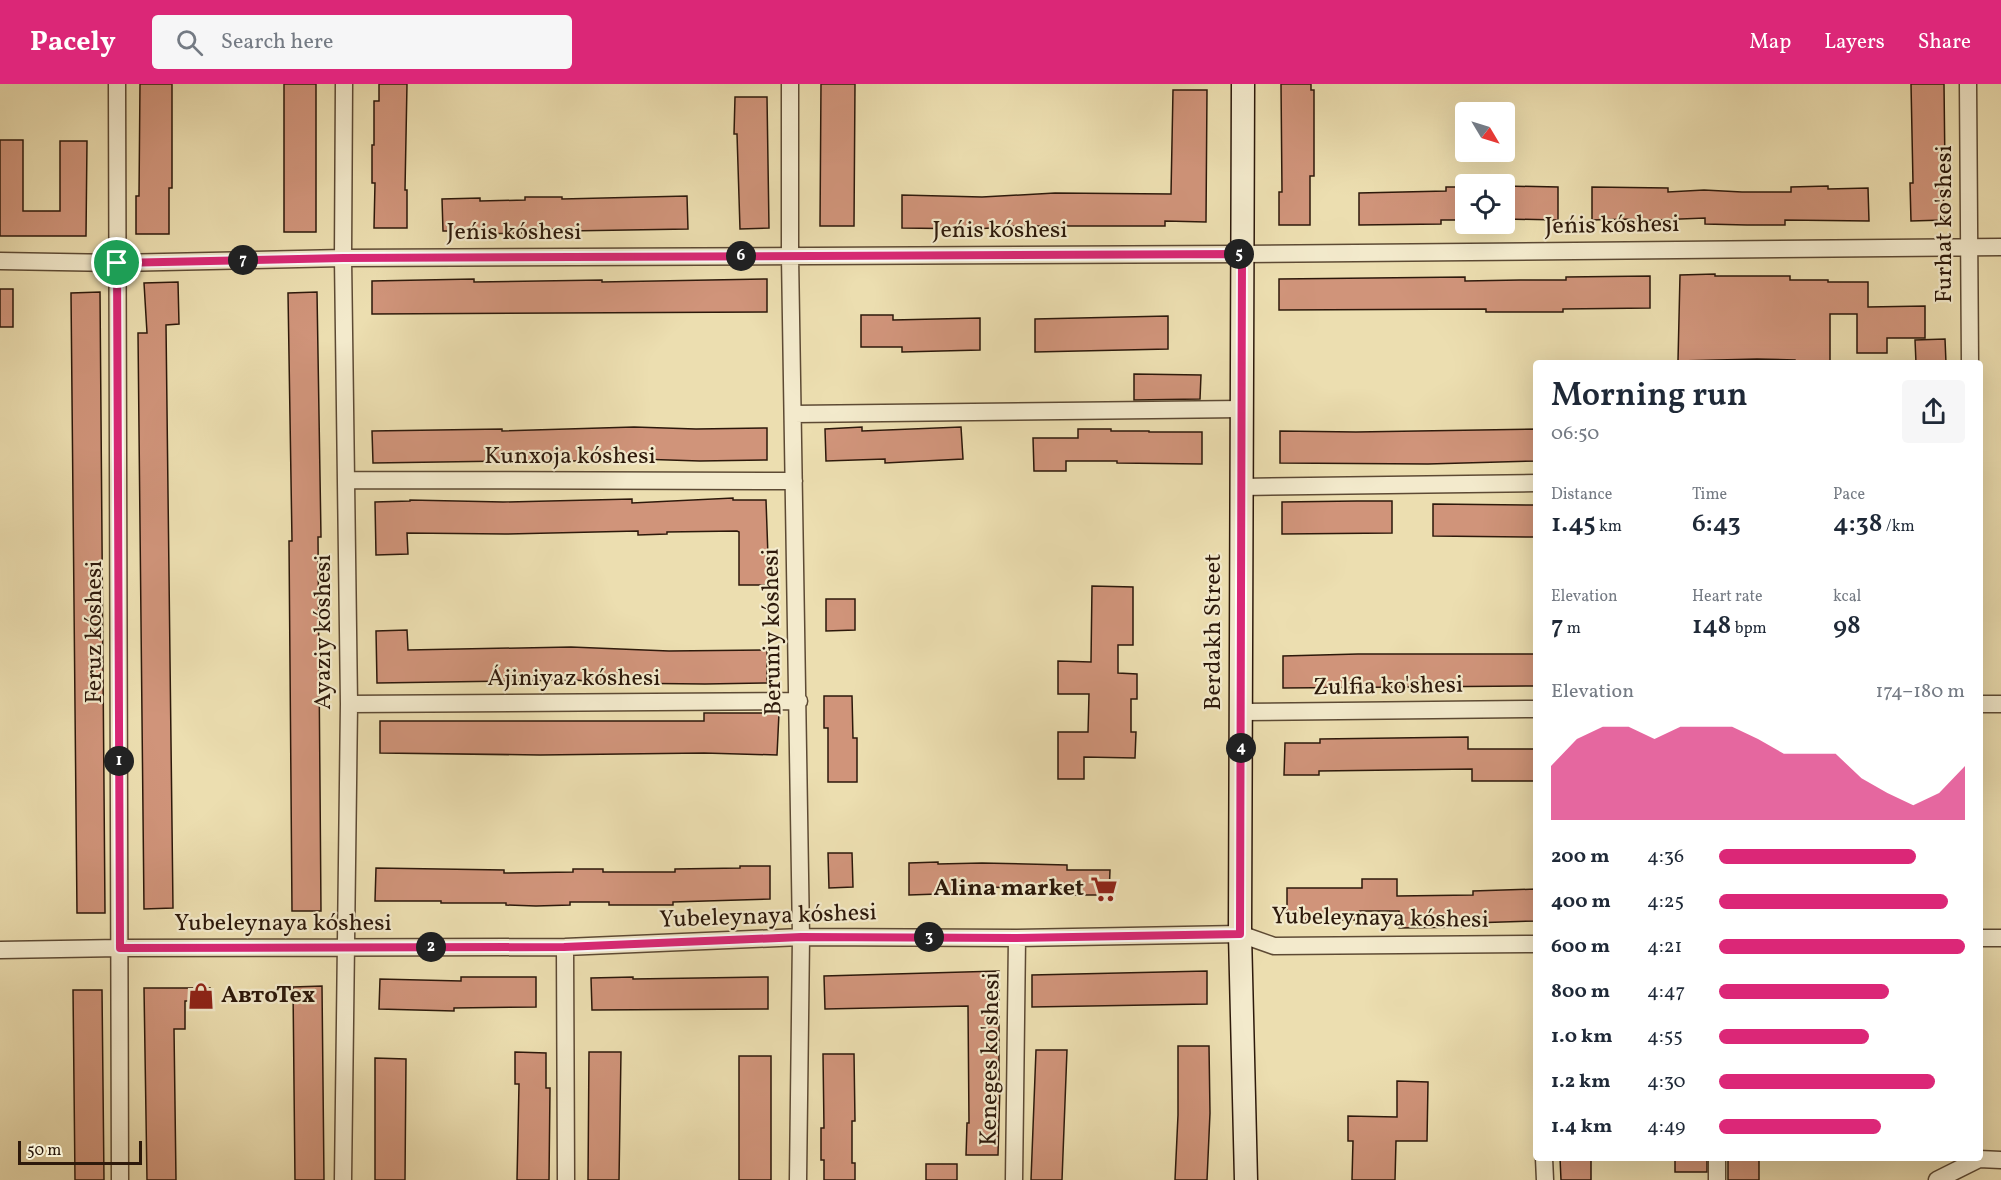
<!DOCTYPE html>
<html lang="en">
<head>
<meta charset="utf-8">
<style>
	:root { --surface:#fff; --page:#f6f6f7; --text:#1f2937; --muted:#747a83; --accent:#db2777 }
	body { margin:0; font-family:Vollkorn,serif; background:var(--page); color:var(--text); height:100vh; display:flex; flex-direction:column; font-size:22px; white-space:nowrap }
	* { box-sizing:border-box; margin:0 }
	p { font-size:20px; color:var(--muted) }
	.icon { flex:none; width:33px; height:33px; fill:none; stroke:currentColor; stroke-width:2; stroke-linecap:round; stroke-linejoin:round }
	.map { position:relative; flex:1; overflow:hidden }
	.panel { position:absolute; left:1533px; top:276px; width:450px; height:801px; display:flex; flex-direction:column; background:var(--surface); border-radius:6px; box-shadow:0 6px 24px #0002 }
	.panel>* { flex:none }
	.needle { width:39px; rotate:128deg }
	.tools { position:absolute; left:1455px; top:18px; display:grid; gap:12px }
	.tools a { display:grid; place-items:center; width:60px; height:60px; border-radius:6px; background:var(--surface); box-shadow:0 6px 24px #0002; font-size:30px }
	.scale { position:absolute; left:18px; bottom:15px; width:124px; box-sizing:border-box; padding-left:6px; border:3px solid #2d190b; border-top:0; font-size:16px; line-height:21px; white-space:nowrap; color:#2d190b; -webkit-text-stroke:4px #f3eacc; paint-order:stroke }
	.pin { position:absolute; display:grid; place-items:center; width:51px; height:51px; color:#fff; margin:-26px; border:3px solid #fff; border-radius:50%; box-shadow:0 2px 6px #0007 }
	.km { position:absolute; width:30px; height:30px; margin:-15px; border-radius:50%; background:#222; color:#fff; font-size:16px; line-height:30px; text-align:center }
	.round { display:grid; place-items:center; flex:none; width:63px; height:63px; border-radius:6px; background:var(--page) }
	.overview { display:flex; align-items:center; justify-content:space-between; height:102px; padding:0 18px }
	h1 { font-size:33px; font-weight:600; line-height:45px }
	.stats { display:grid; grid-template-columns:repeat(3,1fr); gap:9px; height:102px; padding:6px 18px }
	.stats div { display:grid; align-content:center }
	.stats b { font-size:26px; font-weight:600 }
	.stats small { font-size:16px; font-weight:400 }
	.stats p { font-size:16px }
	.chart { height:168px; padding:12px 18px }
	.chart p { display:flex; justify-content:space-between }
	.chart svg { width:100%; height:108px; margin-top:6px; fill:var(--accent); opacity:.7 }
	ul { padding:0 18px; list-style:none; font-size:20px }
	li { display:grid; grid-template-columns:96px 72px 1fr; align-items:center; height:45px }
	li i { height:15px; border-radius:8px; background:var(--accent) }
	header { display:flex; align-items:center; gap:36px; box-sizing:border-box; height:84px; padding:0 30px; background:var(--accent); color:#fff }
	header strong { font-size:28px }
	nav { display:flex; gap:33px; margin-inline-start:auto; font-size:21px }
	.search { width:420px; height:54px; background:var(--page); display:flex; align-items:center; gap:15px; box-sizing:border-box; padding:0 21px; border-radius:6px; color:var(--muted); font-size:22px }
	.map>svg:first-child { display:block }
	.building { fill:#d0947a; stroke:#2d190b; stroke-width:1.5 }
	.lines { fill:none; stroke-linecap:round; stroke-linejoin:round }
	.street-casing { stroke:#5d4a34; stroke-width:19 }
	.secondary-casing { stroke:#2d190b; stroke-width:25 }
	.street { stroke:#f3eacc; stroke-width:16 }
	.secondary { stroke:#f3eacc; stroke-width:22 }
	.route-casing { stroke:#fff; stroke-width:12 }
	.route { stroke:#db2777; stroke-width:8 }
	.labels { text-anchor:middle; dominant-baseline:central; stroke-width:4.5; stroke-linejoin:round; paint-order:stroke }
	.street-label { font-size:24px; fill:#2d190b; stroke:#f3eacc }
	.poi-label { font-size:24px; font-weight:bold; fill:#2d190b; stroke:#f3eacc; text-anchor:end }
</style>
</head>
<body>
<header>
<strong>Pacely</strong>
<div class="search"><svg class="icon" aria-label="search" viewBox="0 0 24 24"><circle cx="10" cy="10" r="6"/><path d="M15 15l6 6"/></svg>Search here</div>
<nav><a>Map</a><a>Layers</a><a>Share</a></nav>
</header>
<div class="map">
<svg width="2001" height="1096" viewBox="0 0 2001 1096">
	<rect width="100%" height="100%" fill="#ecdeb0"/>
	<filter id="stains"><feTurbulence type="fractalNoise" baseFrequency=".00333" numOctaves="4"/><feColorMatrix values="0 0 0 0 .2 0 0 0 0 .09 0 0 0 0 .02 0 0 0 .5 -.17"/></filter>
	<radialGradient id="worn" r=".72"><stop offset=".6" stop-color="#630" stop-opacity="0"/><stop offset="1" stop-color="#630" stop-opacity=".3"/></radialGradient>
	<path class="building" d="M 140,0 L 172,0 L 172,104 L 169,104 L 169,150 L 136,150 L 136,112 L 139,112 Z
		M 284,0 L 316,0 L 316,148 L 284,148 Z
		M 379,0 L 407,0 L 405,106 L 407,106 L 407,144 L 374,144 L 375,99 L 372,99 L 372,61 L 374,61 L 374,17 L 379,17 Z
		M 821,0 L 855,0 L 854,142 L 820,142 Z
		M 1281,0 L 1311,0 L 1311,6 L 1314,6 L 1314,92 L 1310,92 L 1310,141 L 1279,141 L 1279,108 L 1282,108 Z
		M 1911,0 L 1944,0 L 1945,87 L 1943,87 L 1944,136 L 1911,137 L 1910,99 L 1913,99 Z
		M 1173,6 L 1207,6 L 1206,138 L 1165,137 L 1165,142 L 1016,142 L 977,145 L 902,144 L 902,111 L 982,113 L 1055,109 L 1171,110 Z
		M 735,13 L 767,13 L 769,144 L 740,145 L 737,50 L 734,50 Z
		M 0,56 L 23,56 L 23,127 L 60,127 L 60,57 L 87,57 L 86,152 L 0,152 Z
		M 1504,102 L 1558,103 L 1558,136 L 1504,135 Z
		M 1828,102 L 1828,105 L 1868,104 L 1869,137 L 1785,136 L 1785,141 L 1747,141 L 1705,140 L 1705,134 L 1631,137 L 1631,135 L 1592,136 L 1592,103 L 1668,104 L 1668,108 L 1704,106 L 1742,108 L 1791,108 L 1791,103 Z
		M 1446,103 L 1466,103 L 1466,136 L 1441,136 L 1441,140 L 1359,141 L 1359,109 L 1446,107 Z
		M 687,112 L 688,145 L 567,147 L 567,145 L 520,146 L 521,149 L 483,150 L 483,147 L 443,147 L 442,115 L 480,114 L 480,117 L 525,116 L 525,113 L 562,113 L 562,115 Z
		M 1715,190 L 1715,192 L 1790,192 L 1790,196 L 1828,196 L 1828,198 L 1868,198 L 1868,223 L 1925,222 L 1925,254 L 1887,254 L 1887,269 L 1857,269 L 1857,230 L 1830,230 L 1830,279 L 1795,279 L 1795,276 L 1757,275 L 1678,277 L 1680,191 Z
		M 1650,192 L 1650,224 L 1563,225 L 1563,228 L 1486,228 L 1486,225 L 1279,226 L 1279,195 L 1465,193 L 1465,197 L 1520,196 L 1566,196 L 1566,193 Z
		M 474,195 L 474,198 L 602,196 L 602,198 L 767,195 L 767,228 L 372,230 L 372,197 Z
		M 178,198 L 179,240 L 166,241 L 173,824 L 144,825 L 138,249 L 147,249 L 144,199 Z
		M 0,205 L 13,205 L 13,243 L 0,243 Z
		M 100,208 L 105,829 L 77,829 L 71,209 Z
		M 317,208 L 321,453 L 318,453 L 321,827 L 292,827 L 289,457 L 292,457 L 288,209 Z
		M 861,231 L 893,231 L 893,236 L 980,234 L 980,266 L 902,268 L 902,263 L 861,263 Z
		M 1168,232 L 1168,265 L 1035,268 L 1035,235 Z
		M 1945,255 L 1946,279 L 1916,279 L 1915,256 Z
		M 1134,290 L 1201,291 L 1200,315 L 1134,316 Z
		M 634,343 L 696,345 L 767,344 L 767,376 L 700,377 L 638,375 L 507,379 L 507,377 L 373,379 L 372,347 L 502,345 L 502,347 Z
		M 862,343 L 862,347 L 961,343 L 963,375 L 885,379 L 885,375 L 826,377 L 825,345 Z
		M 1078,345 L 1111,345 L 1111,347 L 1149,347 L 1149,348 L 1202,348 L 1202,380 L 1117,379 L 1117,377 L 1066,377 L 1066,387 L 1034,387 L 1033,354 L 1078,354 Z
		M 1536,345 L 1536,377 L 1428,380 L 1280,379 L 1280,347 L 1356,348 Z
		M 733,414 L 733,416 L 766,416 L 769,501 L 739,501 L 739,448 L 737,447 L 667,448 L 667,450 L 638,451 L 638,447 L 505,450 L 407,449 L 408,470 L 376,471 L 375,418 L 410,417 L 410,416 L 503,418 L 632,415 L 632,419 Z
		M 1357,417 L 1392,417 L 1392,449 L 1282,450 L 1282,418 Z
		M 1433,420 L 1536,421 L 1536,453 L 1433,452 Z
		M 1092,502 L 1133,503 L 1133,561 L 1118,561 L 1118,589 L 1137,590 L 1137,615 L 1131,615 L 1131,648 L 1136,648 L 1135,674 L 1084,673 L 1084,695 L 1058,695 L 1058,648 L 1088,648 L 1089,610 L 1058,610 L 1058,577 L 1091,578 Z
		M 826,515 L 855,515 L 855,546 L 826,547 Z
		M 407,546 L 408,566 L 571,563 L 669,567 L 767,566 L 767,599 L 705,600 L 607,599 L 575,596 L 377,599 L 376,547 Z
		M 1358,570 L 1536,570 L 1536,602 L 1283,604 L 1283,572 Z
		M 824,612 L 852,612 L 853,654 L 857,654 L 857,698 L 828,698 L 828,644 L 824,644 Z
		M 704,629 L 779,629 L 777,671 L 704,669 L 540,671 L 380,669 L 380,637 L 704,637 Z
		M 1468,653 L 1468,665 L 1536,665 L 1536,697 L 1472,697 L 1472,685 L 1319,687 L 1319,691 L 1284,691 L 1285,659 L 1320,659 L 1320,655 Z
		M 828,769 L 852,769 L 853,803 L 829,804 Z
		M 938,778 L 938,780 L 982,779 L 1067,781 L 1067,786 L 1110,786 L 1109,811 L 1075,811 L 1075,805 L 983,803 L 983,806 L 938,807 L 938,810 L 909,811 L 909,779 Z
		M 740,782 L 770,782 L 770,815 L 673,818 L 673,821 L 609,821 L 609,818 L 570,818 L 570,821 L 536,822 L 506,821 L 506,819 L 441,819 L 441,817 L 375,817 L 376,784 L 504,786 L 504,789 L 573,788 L 573,785 L 603,785 L 603,788 L 675,788 L 675,785 L 740,784 Z
		M 1362,795 L 1397,795 L 1397,812 L 1473,811 L 1473,807 L 1536,805 L 1536,837 L 1471,839 L 1471,843 L 1399,844 L 1399,827 L 1360,827 L 1360,836 L 1287,836 L 1287,804 L 1362,804 Z
		M 999,887 L 999,1001 L 1000,1001 L 998,1071 L 966,1071 L 967,1039 L 969,1039 L 968,922 L 825,925 L 824,892 Z
		M 1207,887 L 1207,920 L 1032,923 L 1032,891 Z
		M 461,893 L 536,893 L 536,923 L 454,924 L 454,927 L 379,925 L 380,895 L 461,897 Z
		M 633,893 L 633,895 L 768,893 L 768,925 L 592,926 L 591,894 Z
		M 322,902 L 324,1096 L 295,1096 L 293,903 Z
		M 144,904 L 210,904 L 210,917 L 185,917 L 185,945 L 174,945 L 176,1096 L 147,1096 Z
		M 73,906 L 102,906 L 104,1096 L 75,1096 Z
		M 1178,962 L 1209,962 L 1210,1029 L 1207,1096 L 1175,1096 L 1178,1031 Z
		M 1036,966 L 1067,966 L 1062,1096 L 1031,1096 Z
		M 515,968 L 546,969 L 546,1004 L 550,1004 L 549,1096 L 517,1096 L 519,1000 L 515,1000 Z
		M 589,968 L 621,968 L 619,1096 L 588,1096 Z
		M 823,970 L 854,970 L 855,1037 L 852,1037 L 852,1079 L 855,1079 L 855,1096 L 824,1096 L 824,1076 L 821,1076 L 821,1044 L 824,1044 Z
		M 739,972 L 771,972 L 771,1096 L 739,1096 Z
		M 375,974 L 406,975 L 405,1096 L 375,1096 Z
		M 1397,997 L 1428,998 L 1427,1057 L 1396,1057 L 1395,1096 L 1352,1096 L 1353,1057 L 1348,1057 L 1348,1032 L 1397,1033 Z
		M 1560,1074 L 1591,1074 L 1591,1096 L 1561,1096 Z
		M 1675,1074 L 1707,1074 L 1707,1088 L 1675,1088 Z
		M 1728,1074 L 1759,1074 L 1759,1096 L 1728,1096 Z
		M 926,1080 L 957,1080 L 957,1096 L 926,1096 Z"/>
	<g class="lines">
		<defs>
			<path id="street" d="M 117,0 L 120,1096
				M 790,0 L 790,172 L 801,853 L 798,1096
				M 1968,0 L 1970,279
				M 0,177 L 117,179 L 343,174 L 1242,170 L 2001,163
				M 794,330 L 1242,325
				M 347,396 L 794,397
				M 1241,403 L 1536,399
				M 349,620 L 799,617
				M 1980,620 L 2001,620
				M 1241,628 L 1536,625
				M 1980,854 L 2001,854
				M 565,863 L 566,1096
				M 0,866 L 120,864 L 565,863 L 801,853 L 1017,854 L 1240,850 L 1274,862 L 1536,860
				M 1544,1074 L 1545,1096
				M 1717,1074 L 1717,1096
				M 343,1096 L 349,620 L 343,174 L 344,0
				M 1014,1096 L 1017,854
				M 1937,1096 L 1979,1075 L 2001,1076"/>
			<path id="secondary" d="M 1243,0 L 1240,850 L 1246,1096"/>
		</defs>
		<use href="#street" class="street-casing"/>
		<use href="#secondary" class="secondary-casing"/>
		<use href="#street" class="street"/>
		<use href="#secondary" class="secondary"/>
	</g>
	<g class="lines">
		<defs>
			<path id="route" d="M 1242,170 L 1240,850 L 1017,854 L 801,853 L 564,863 L 120,864 L 117,179 L 343,174 Z"/>
		</defs>
		<use href="#route" class="route-casing"/>
		<use href="#route" class="route"/>
	</g>
	<defs>
		<symbol id="supermarket-bare" viewBox="-9 -9 18 18"><path d="M-6-5.5h2.5l.6 2H6L4.5 2H-2.5L-4.4-4H-6ZM-1.5 3.2a1.3 1.3 0 1 0 .1 0ZM3 3.2a1.3 1.3 0 1 0 .1 0Z" fill="#8f2418" stroke="#f3eacc" stroke-width="2.5" paint-order="stroke"/></symbol>
		<symbol id="shop-bare" viewBox="-9 -9 18 18"><path d="M-5-2.5h2.3a2.7 3.5 0 0 1 5.4 0H5L5.5 6h-11ZM-1.5-2.5h3a1.5 2.3 0 0 0-3 0Z" fill="#8f2418" stroke="#f3eacc" stroke-width="2.5" paint-order="stroke"/></symbol>
	</defs>
	<g fill-rule="evenodd">
		<use href="#supermarket-bare" x="1085" y="786" width="38" height="38"/>
		<use href="#shop-bare" x="182" y="893" width="38" height="38"/>
	</g>
	<g class="labels">
		<g class="street-label">
			<text transform="translate(1945 140) rotate(-90)">Furhat ko'shesi</text>
			<text transform="translate(1612 142) rotate(-1)">Jeńis kóshesi</text>
			<text x="1000" y="147">Jeńis kóshesi</text>
			<text x="514" y="149">Jeńis kóshesi</text>
			<text x="570" y="373">Kunxoja kóshesi</text>
			<text transform="translate(95 548) rotate(-90)">Feruz kóshesi</text>
			<text transform="translate(324 548) rotate(-90)">Ayaziy kóshesi</text>
			<text transform="translate(773 548) rotate(-91)">Beruniy kóshesi</text>
			<text transform="translate(1214 548) rotate(-90)">Berdakh Street</text>
			<text x="574" y="595">Ájiniyaz kóshesi</text>
			<text transform="translate(1388 603) rotate(-1)">Zulfia ko'shesi</text>
			<text transform="translate(768 833) rotate(-2)">Yubeleynaya kóshesi</text>
			<text transform="translate(1380 835) rotate(1)">Yubeleynaya kóshesi</text>
			<text x="283" y="840">Yubeleynaya kóshesi</text>
			<text transform="translate(991 975) rotate(-89)">Keneges ko'shesi</text>
		</g>
		<g class="poi-label">
			<text x="1084" y="805">Alina market</text>
			<text x="221" y="912" text-anchor="start">АвтоТех</text>
		</g>
	</g>
	<rect width="100%" height="100%" filter="url(#stains)"/>
	<rect width="100%" height="100%" fill="url(#worn)"/>
</svg>
<div class="tools">
<a><svg class="needle" viewBox="-14 -14 28 28"><path d="M0-13l5 13h-10z" fill="#e53935"/><path d="M0 13l5-13h-10z" fill="#747a83"/></svg></a>
<a><svg class="icon" aria-label="locate" viewBox="0 0 24 24"><circle cx="12" cy="12" r="6"/><path d="M12 2v4M12 18v4M2 12h4M18 12h4"/></svg></a>
</div>
<div class="scale">50 m</div>
<div class="pin" style="left:117px;top:179px;background:#1e9e55"><svg class="icon" aria-label="arrive" viewBox="0 0 24 24"><path d="M6 21V4h12l-3 4 3 4H6"/></svg></div>
<b class="km" style="left:119px;top:677px">1</b>
<b class="km" style="left:431px;top:863px">2</b>
<b class="km" style="left:929px;top:853px">3</b>
<b class="km" style="left:1241px;top:664px">4</b>
<b class="km" style="left:1239px;top:170px">5</b>
<b class="km" style="left:741px;top:172px">6</b>
<b class="km" style="left:243px;top:176px">7</b>
<section class="panel">
<div class="overview"><div><h1>Morning run</h1><p>06:50</p></div><a class="round"><svg class="icon" aria-label="share" viewBox="0 0 24 24"><path d="M12 15V3M7 8l5-5 5 5M5 13v7h14v-7"/></svg></a></div>
<div class="stats">
<div><p>Distance</p><b>1.45<small> km</small></b></div>
<div><p>Time</p><b>6:43</b></div>
<div><p>Pace</p><b>4:38<small> /km</small></b></div>
</div>
<div class="stats">
<div><p>Elevation</p><b>7<small> m</small></b></div>
<div><p>Heart rate</p><b>148<small> bpm</small></b></div>
<div><p>kcal</p><b>98</b></div>
</div>
<div class="chart"><p><span>Elevation</span>174–180 m</p>
<svg viewBox="0 0 160 44" preserveAspectRatio="none"><path d="M0 44V22L10 11L20 6L30 6L40 11L50 6L60 6L70 6L80 11L90 17L100 17L110 17L120 27L130 33L140 38L150 33L160 22V44z"/></svg>
</div>
<ul>
<li><b>200 m</b>4:36<i style="width:80%"></i></li>
<li><b>400 m</b>4:25<i style="width:93%"></i></li>
<li><b>600 m</b>4:21<i style="width:100%"></i></li>
<li><b>800 m</b>4:47<i style="width:69%"></i></li>
<li><b>1.0 km</b>4:55<i style="width:61%"></i></li>
<li><b>1.2 km</b>4:30<i style="width:88%"></i></li>
<li><b>1.4 km</b>4:49<i style="width:66%"></i></li>
</ul>
</section>
</div>
</body>
</html>
